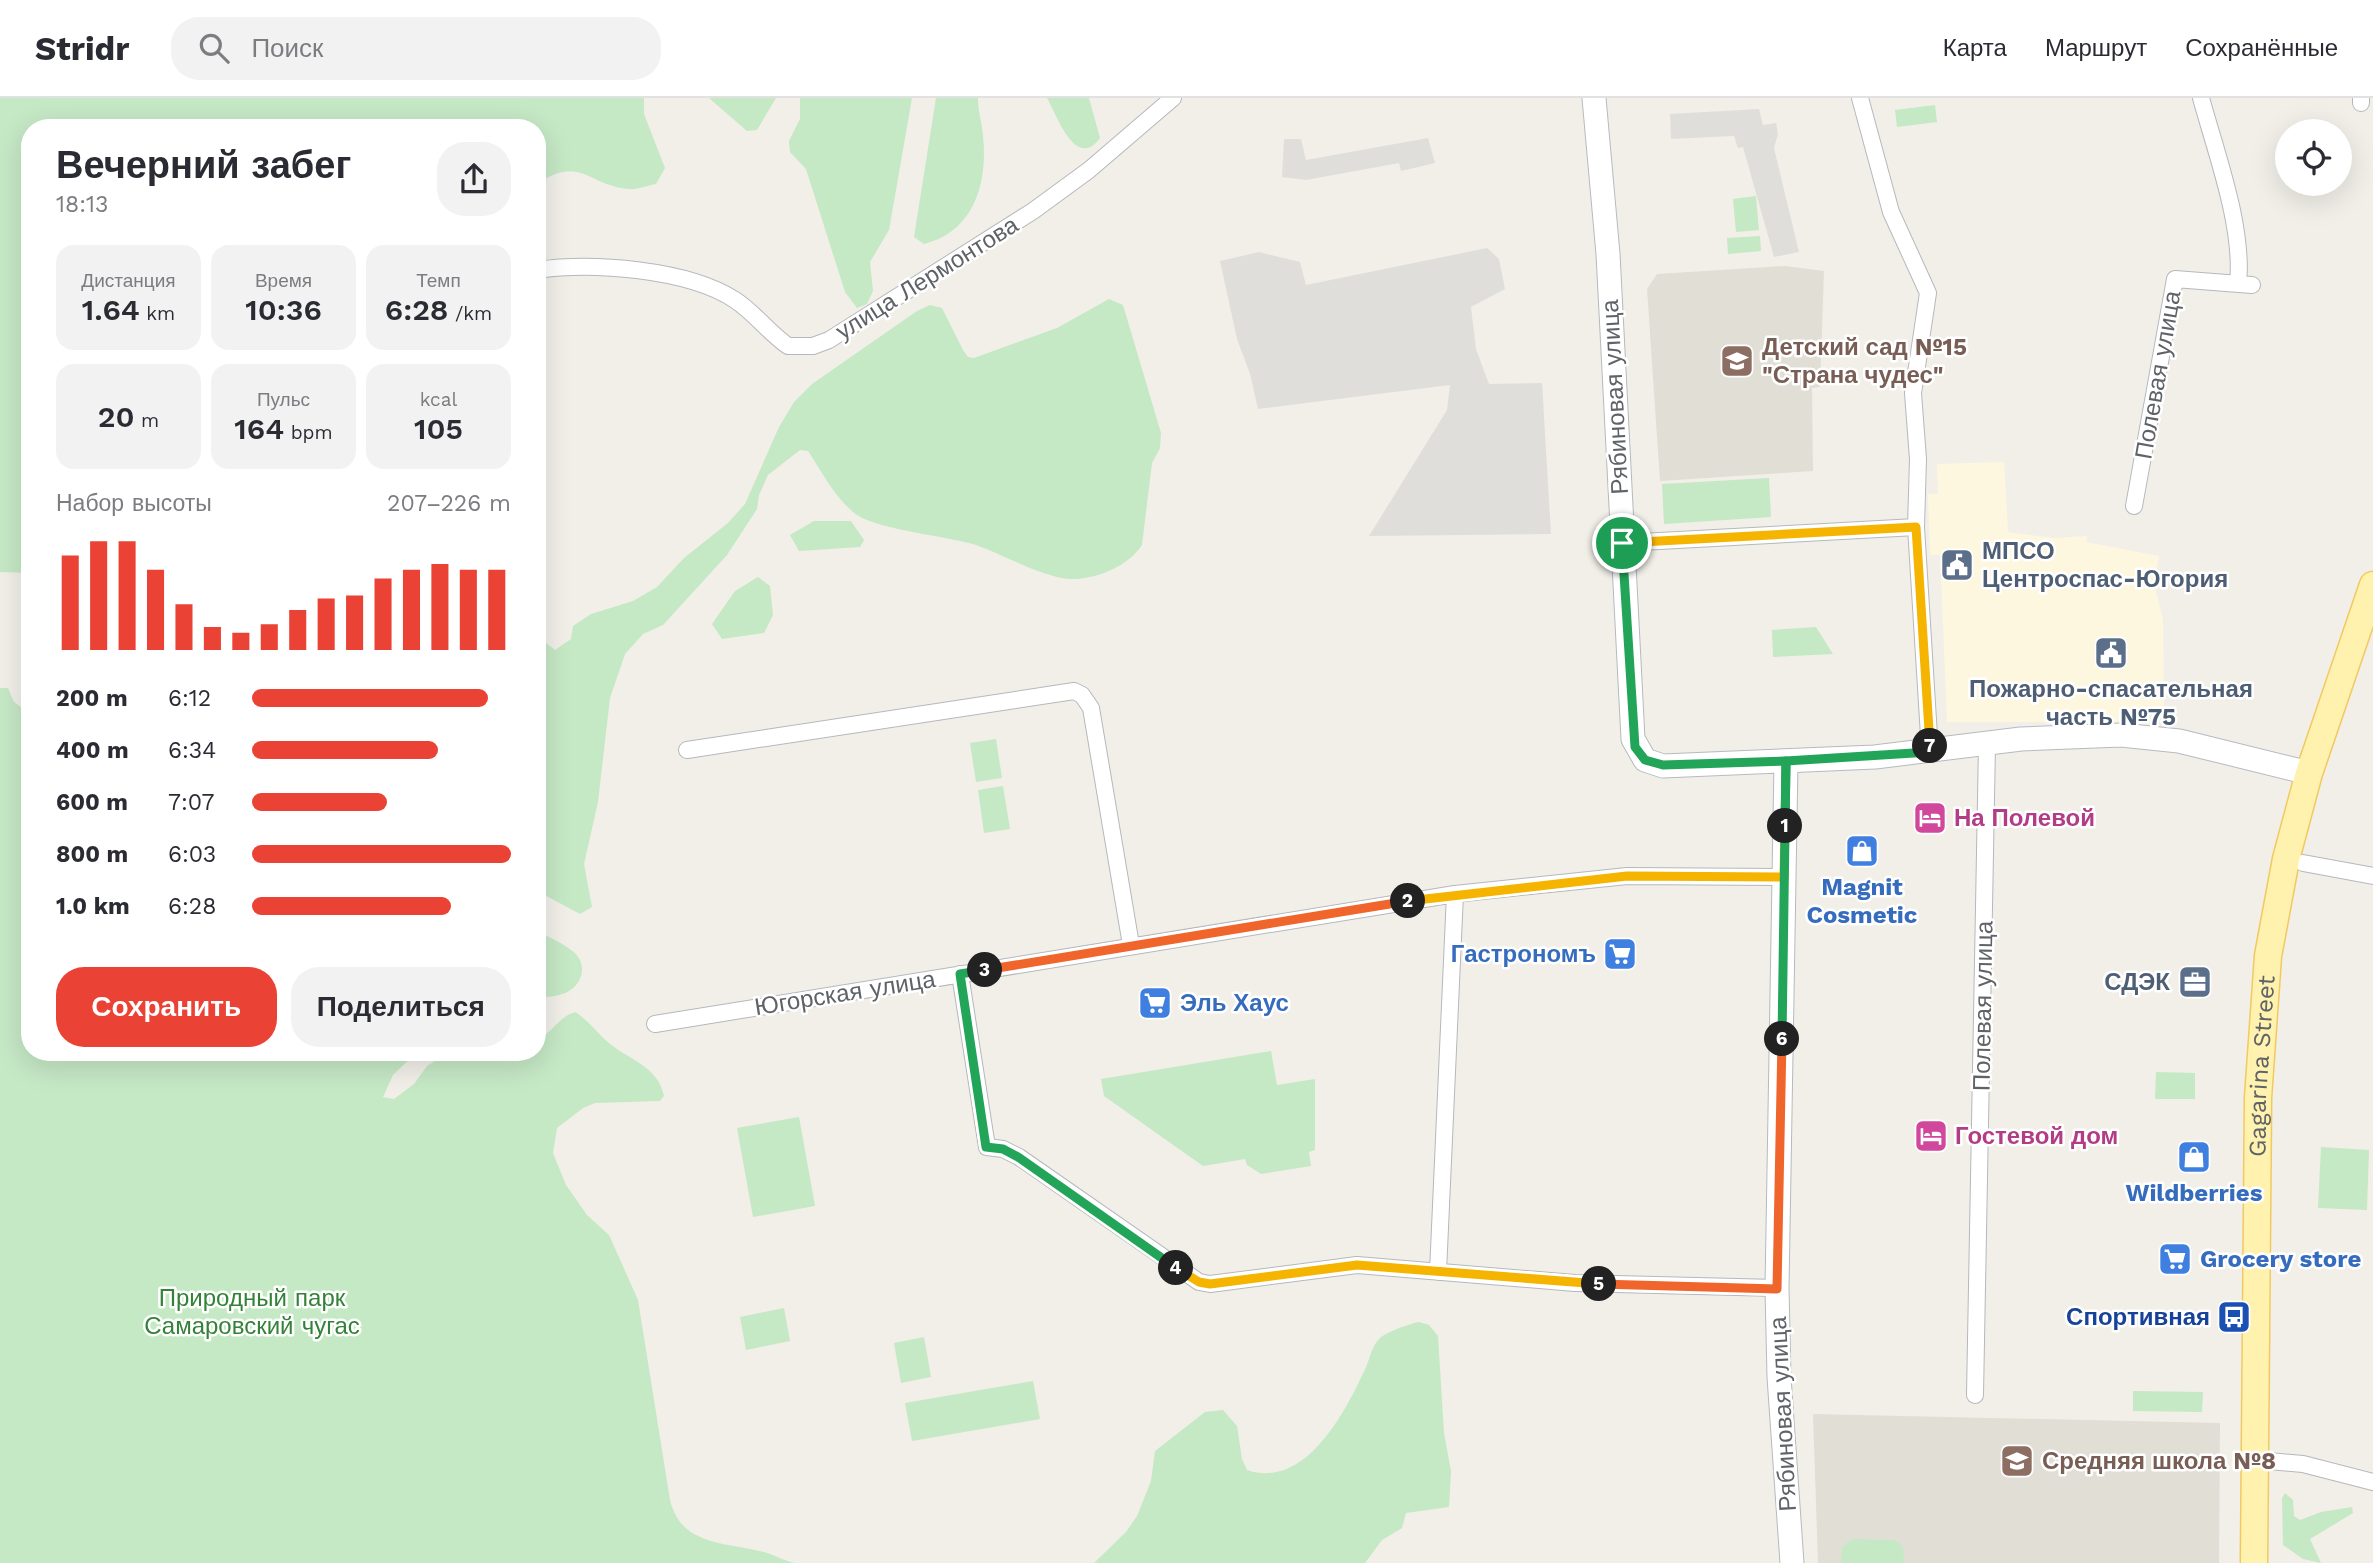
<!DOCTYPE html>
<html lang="ru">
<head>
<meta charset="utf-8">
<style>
	:root { --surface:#fff; --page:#f2f2f3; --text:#2b2b33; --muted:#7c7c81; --line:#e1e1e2; --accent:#ea4335 }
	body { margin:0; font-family:"Work Sans",sans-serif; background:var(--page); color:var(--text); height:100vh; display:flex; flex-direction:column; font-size:26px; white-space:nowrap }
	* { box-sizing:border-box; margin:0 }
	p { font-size:23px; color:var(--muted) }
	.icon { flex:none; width:38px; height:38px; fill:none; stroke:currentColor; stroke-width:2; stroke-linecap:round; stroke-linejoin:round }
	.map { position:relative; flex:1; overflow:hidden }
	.side { position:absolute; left:21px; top:21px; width:525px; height:942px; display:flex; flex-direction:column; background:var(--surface); border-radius:28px; box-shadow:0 7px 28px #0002 }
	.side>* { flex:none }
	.buttons { position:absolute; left:2275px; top:21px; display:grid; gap:14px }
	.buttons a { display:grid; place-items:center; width:77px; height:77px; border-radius:50%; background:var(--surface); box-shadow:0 7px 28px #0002; font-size:35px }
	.pin { position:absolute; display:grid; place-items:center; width:60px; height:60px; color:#fff; margin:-30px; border:4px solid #fff; border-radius:50%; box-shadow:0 2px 7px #0007 }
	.km { position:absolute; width:35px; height:35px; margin:-18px; border-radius:50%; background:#222; color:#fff; font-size:19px; line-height:35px; text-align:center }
	.round { display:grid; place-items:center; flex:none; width:74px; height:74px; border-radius:28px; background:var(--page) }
	.headline { display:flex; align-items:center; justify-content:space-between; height:119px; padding:0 35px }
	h1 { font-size:38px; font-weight:600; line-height:52px }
	.figures { display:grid; grid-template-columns:repeat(3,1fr); gap:10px; height:119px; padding:7px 35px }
	.figures div { display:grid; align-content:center; border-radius:18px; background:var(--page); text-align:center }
	.figures b { font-size:30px; font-weight:600 }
	.figures small { font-size:19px; font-weight:400 }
	.figures p { font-size:19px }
	.chart { height:196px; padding:14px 35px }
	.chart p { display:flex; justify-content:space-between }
	.chart svg { width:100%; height:126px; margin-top:7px; stroke:var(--accent); stroke-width:6 }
	.action { display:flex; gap:14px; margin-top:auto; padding:14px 35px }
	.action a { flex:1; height:80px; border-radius:28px; background:var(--accent); color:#fff; font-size:28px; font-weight:600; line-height:80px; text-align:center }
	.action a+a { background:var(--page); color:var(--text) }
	ul { padding:0 35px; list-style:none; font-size:23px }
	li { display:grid; grid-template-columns:112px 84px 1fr; align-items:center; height:52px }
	li i { height:18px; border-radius:9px; background:var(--accent) }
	header { display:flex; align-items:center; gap:42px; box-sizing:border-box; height:98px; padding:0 35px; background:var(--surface); border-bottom:2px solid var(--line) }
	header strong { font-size:33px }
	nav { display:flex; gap:38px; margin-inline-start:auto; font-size:24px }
	.search { width:490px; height:63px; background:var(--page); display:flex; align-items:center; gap:18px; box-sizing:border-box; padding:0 24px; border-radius:28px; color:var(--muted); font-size:26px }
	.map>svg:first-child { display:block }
	.commercial { fill:#fef7e0 }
	.industrial { fill:#e0deda }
	.education { fill:#e1ded6 }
	.green { fill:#c5e8c5 }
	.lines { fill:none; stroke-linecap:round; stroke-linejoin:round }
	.street-casing { stroke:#b5b8bc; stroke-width:18 }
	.secondary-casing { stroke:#b6babf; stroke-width:25 }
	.primary-casing { stroke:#f2c960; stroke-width:29 }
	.street { stroke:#fff; stroke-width:16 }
	.secondary { stroke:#fff; stroke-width:23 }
	.primary { stroke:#fff2af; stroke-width:26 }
	.split-1-casing { stroke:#fff; stroke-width:14 }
	.split-2-casing { stroke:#fff; stroke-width:14 }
	.split-3-casing { stroke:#fff; stroke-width:14 }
	.split-4-casing { stroke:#fff; stroke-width:14 }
	.split-5-casing { stroke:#fff; stroke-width:14 }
	.split-6-casing { stroke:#fff; stroke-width:14 }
	.split-7-casing { stroke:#fff; stroke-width:14 }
	.split-8-casing { stroke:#fff; stroke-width:14 }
	.split-1 { stroke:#22a559; stroke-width:9 }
	.split-2 { stroke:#f5b400; stroke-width:9 }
	.split-3 { stroke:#f0652b; stroke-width:9 }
	.split-4 { stroke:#22a559; stroke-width:9 }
	.split-5 { stroke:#f5b400; stroke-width:9 }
	.split-6 { stroke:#f0652b; stroke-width:9 }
	.split-7 { stroke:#22a559; stroke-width:9 }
	.split-8 { stroke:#f5b400; stroke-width:9 }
	.labels { text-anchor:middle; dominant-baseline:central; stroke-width:5; stroke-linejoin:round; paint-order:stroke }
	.street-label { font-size:24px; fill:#5f6368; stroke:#fff }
	.education-label { font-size:24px; font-weight:bold; fill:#785e54; stroke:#fff; text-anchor:start }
	.service-label { font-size:24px; font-weight:bold; fill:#4e5e75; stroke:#fff; text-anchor:start }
	.hotel-label { font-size:24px; font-weight:bold; fill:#b23c85; stroke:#fff; text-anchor:start }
	.shop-label { font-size:24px; font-weight:bold; fill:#366cbe; stroke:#fff }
	.park-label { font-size:24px; fill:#348238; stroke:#fff }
	.transit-label { font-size:24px; font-weight:bold; fill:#164399; stroke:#fff; text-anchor:end }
</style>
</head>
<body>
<header>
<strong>Stridr</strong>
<div class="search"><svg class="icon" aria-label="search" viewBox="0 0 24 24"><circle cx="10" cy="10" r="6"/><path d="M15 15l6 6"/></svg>Поиск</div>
<nav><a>Карта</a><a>Маршрут</a><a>Сохранённые</a></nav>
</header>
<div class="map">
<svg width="2373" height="1465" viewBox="0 0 2373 1465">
	<rect width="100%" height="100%" fill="#f1efe8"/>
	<path class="commercial" d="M 2004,364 L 2008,434 L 2054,440 L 2087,438 L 2086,444 L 2159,458 L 2154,486 L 2163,522 L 2164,615 L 2136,614 L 2126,624 L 1947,624 L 1940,457 L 1930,457 L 1928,396 L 1938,396 L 1937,366 Z"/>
	<path class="industrial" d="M 1759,11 L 1763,27 L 1776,25 L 1778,36 L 1774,50 L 1799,154 L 1774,159 L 1743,49 L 1738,50 L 1734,38 L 1671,41 L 1670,16 Z
		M 1428,40 L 1435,65 L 1401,73 L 1399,65 L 1306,82 L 1282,79 L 1284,41 L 1301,41 L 1306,62 Z
		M 1487,150 L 1499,161 L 1505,191 L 1471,209 L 1476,251 L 1489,286 L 1542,285 L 1551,436 L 1369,438 L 1447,312 L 1450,287 L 1258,311 L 1250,276 L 1237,241 L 1220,163 L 1259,154 L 1300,164 L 1306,187 Z"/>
	<path class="education" d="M 1785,168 L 1824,173 L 1820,289 L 1812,290 L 1813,373 L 1660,383 L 1647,191 L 1657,176 Z
		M 1813,1316 L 2220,1325 L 2219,1465 L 1818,1465 Z"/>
	<path class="green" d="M 0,0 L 644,0 L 644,16 L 665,70 L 656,86 C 648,87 637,92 629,91 C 588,88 581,56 537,86 L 537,30 L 30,30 L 30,475 L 0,474 Z
		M 709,0 L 776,0 L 757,32 L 747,33 Z
		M 800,0 L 912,0 L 889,132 L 870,164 L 873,193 L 867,206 L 857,210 L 845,194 L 806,71 L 790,54 L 789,43 L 800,21 Z
		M 936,0 L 978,0 C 978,14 982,24 983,38 C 988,85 974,134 924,146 L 914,139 Z
		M 1047,0 L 1089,0 L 1100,40 C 1076,73 1057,18 1047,0 Z
		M 1935,7 L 1937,24 L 1897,29 L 1895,12 Z
		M 1756,98 L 1759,132 L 1736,134 L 1733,101 Z
		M 1760,138 L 1761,153 L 1728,156 L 1727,140 Z
		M 1109,201 L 1123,207 L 1161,335 L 1160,350 L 1152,365 L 1142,447 C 1129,467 1101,479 1077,481 C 1048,483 1005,457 976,447 C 947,438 880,432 857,417 C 836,402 822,374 808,353 L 800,352 L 768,377 L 759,397 L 757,411 L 727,457 L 663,527 L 643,536 L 625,556 L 610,600 L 598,704 L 584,766 L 592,809 L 580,816 L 537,793 L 537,551 L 546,545 L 555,552 L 571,541 L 573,528 L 591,516 L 633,503 L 657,489 L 684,460 L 728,425 L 745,406 L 779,329 L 794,304 L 812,286 L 917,213 L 930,207 L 942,210 L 963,252 L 968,259 L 974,260 L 1057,230 Z
		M 1769,380 L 1771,419 L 1664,426 L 1662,386 Z
		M 814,423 L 851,423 L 864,442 L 860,449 L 799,453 L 790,437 Z
		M 758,479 L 770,488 L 773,517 L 764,535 L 722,541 L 712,526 L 735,493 Z
		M 1816,529 L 1833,556 L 1773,559 L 1772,532 Z
		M 0,590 L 8,590 L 14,604 L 21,609 L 30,600 L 30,687 L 21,701 L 30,705 L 30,741 L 27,745 L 30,753 L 30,954 L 417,954 L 393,977 L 383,999 L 394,1001 L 414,986 L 427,968 L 449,954 L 537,954 L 537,941 C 553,935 558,919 575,914 C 588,922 597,935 609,945 C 629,962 658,968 664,998 L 660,1003 L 595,1005 L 583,1010 L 557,1030 L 553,1055 L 566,1087 L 587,1117 L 609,1137 L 638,1202 L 670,1402 C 681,1448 725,1444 764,1454 C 775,1457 784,1463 795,1465 L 0,1465 Z
		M 996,641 L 1002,680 L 976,684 L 970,645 Z
		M 1003,688 L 1010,731 L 984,735 L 978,692 Z
		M 537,833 C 548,839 561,844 571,852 C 591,866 582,892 559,897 C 552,899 544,899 537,899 Z
		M 1271,953 L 1277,987 L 1315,981 L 1315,1052 L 1309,1054 L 1311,1068 L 1261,1076 L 1247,1067 L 1245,1061 L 1203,1068 L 1104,998 L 1101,981 Z
		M 2156,974 L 2195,975 L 2195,1001 L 2155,1001 Z
		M 799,1019 L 815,1108 L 753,1119 L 737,1030 Z
		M 2321,1049 L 2369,1052 L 2367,1112 L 2318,1110 Z
		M 784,1210 L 790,1243 L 746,1252 L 740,1219 Z
		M 1419,1224 L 1429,1227 L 1438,1238 L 1444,1335 L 1451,1373 L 1449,1409 L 1406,1415 L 1402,1430 L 1382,1442 L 1365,1465 L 1094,1465 L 1126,1434 L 1137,1418 L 1151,1383 L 1155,1353 L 1205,1314 L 1223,1312 L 1237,1328 L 1242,1361 L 1247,1372 C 1306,1392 1346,1313 1366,1269 C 1370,1260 1372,1247 1380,1240 C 1385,1235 1411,1225 1419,1224 Z
		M 924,1239 L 931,1279 L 901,1285 L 894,1245 Z
		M 1033,1283 L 1040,1321 L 912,1343 L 905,1305 Z
		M 2133,1293 L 2203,1294 L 2202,1314 L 2133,1313 Z
		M 2285,1395 L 2293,1402 L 2294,1418 L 2300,1422 L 2321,1414 L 2352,1409 L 2353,1415 L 2310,1441 L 2321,1465 L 2303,1461 L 2283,1447 L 2282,1400 Z
		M 1852,1441 L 1895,1442 L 1903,1449 L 1904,1465 L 1841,1465 L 1842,1449 Z"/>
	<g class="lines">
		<defs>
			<path id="street" d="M 1860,0 L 1891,114 L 1928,195 L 1913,295 L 1918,361 L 1916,429 L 1930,654
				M 2201,0 C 2216,55 2244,129 2238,186
				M 2361,0 L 2361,5
				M 537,172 C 592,164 688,171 735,202 C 755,215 769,235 788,248 L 813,248 L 829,242 L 1033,113 L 1089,72 L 1173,0
				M 2134,408 L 2175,181 L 2252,187
				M 1622,445 L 1916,429
				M 687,652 L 1074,593 L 1082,597 L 1091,610 L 1131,847
				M 2303,765 L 2373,778
				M 960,876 L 987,1049 L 1003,1051 L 1019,1059 L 1199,1184 L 1210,1186 L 1357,1167 L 1575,1185 L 1777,1190
				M 655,926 L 1455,796 L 1627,778 L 1784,779
				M 1438,1174 L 1455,796
				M 1975,1297 L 1987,646
				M 2269,1363 L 2303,1366 L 2373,1384"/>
			<path id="secondary" d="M 1594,0 L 1608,156 L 1633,641 L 1645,662 L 1663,668 L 1875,659 L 2021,641 L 2121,637 L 2179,643 L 2309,675
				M 1786,663 L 1777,1190 L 1779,1279 L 1792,1465"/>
			<g id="primary">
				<path id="s1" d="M 2254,1465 L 2258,1000 L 2268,858 L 2286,761 L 2309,675 L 2373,487"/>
			</g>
		</defs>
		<use href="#street" class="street-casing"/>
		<use href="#secondary" class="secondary-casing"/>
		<use href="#primary" class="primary-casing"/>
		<use href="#street" class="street"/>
		<use href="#secondary" class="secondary"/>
		<use href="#primary" class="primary"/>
	</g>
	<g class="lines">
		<defs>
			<path id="split-1" d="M 1622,445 L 1635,649 L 1645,662 L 1663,667 L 1786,663 L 1785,728"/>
			<path id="split-2" d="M 1408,803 L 1627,778 L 1784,779 L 1785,728"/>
			<path id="split-3" d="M 985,872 L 1408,803"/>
			<path id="split-4" d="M 985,872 L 960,876 L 986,1049 L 1003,1051 L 1018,1059 L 1176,1170"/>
			<path id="split-5" d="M 1176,1170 L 1199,1184 L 1210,1186 L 1357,1167 L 1599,1186"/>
			<path id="split-6" d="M 1599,1186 L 1777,1191 L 1782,941"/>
			<path id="split-7" d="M 1782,941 L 1786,663 L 1930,654 L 1930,648"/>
			<path id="split-8" d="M 1622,445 L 1916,429 L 1930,648"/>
		</defs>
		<use href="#split-1" class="split-1-casing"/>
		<use href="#split-2" class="split-2-casing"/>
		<use href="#split-3" class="split-3-casing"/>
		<use href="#split-4" class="split-4-casing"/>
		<use href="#split-5" class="split-5-casing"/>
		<use href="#split-6" class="split-6-casing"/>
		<use href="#split-7" class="split-7-casing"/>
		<use href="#split-8" class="split-8-casing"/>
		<use href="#split-1" class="split-1"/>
		<use href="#split-2" class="split-2"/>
		<use href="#split-3" class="split-3"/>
		<use href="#split-4" class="split-4"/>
		<use href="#split-5" class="split-5"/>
		<use href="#split-6" class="split-6"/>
		<use href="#split-7" class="split-7"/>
		<use href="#split-8" class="split-8"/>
	</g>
	<defs>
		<symbol id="school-square" viewBox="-11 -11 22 22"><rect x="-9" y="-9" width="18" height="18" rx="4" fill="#8d6e63" stroke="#fff"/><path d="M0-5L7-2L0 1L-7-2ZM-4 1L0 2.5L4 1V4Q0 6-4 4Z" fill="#fff"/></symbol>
		<symbol id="civic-square" viewBox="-11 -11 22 22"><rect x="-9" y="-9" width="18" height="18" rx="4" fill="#5c6f8a" stroke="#fff"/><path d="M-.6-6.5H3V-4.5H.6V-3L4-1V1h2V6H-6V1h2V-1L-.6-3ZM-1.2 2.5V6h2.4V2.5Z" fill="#fff"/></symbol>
		<symbol id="hotel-square" viewBox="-11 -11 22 22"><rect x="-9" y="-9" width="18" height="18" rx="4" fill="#d1479c" stroke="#fff"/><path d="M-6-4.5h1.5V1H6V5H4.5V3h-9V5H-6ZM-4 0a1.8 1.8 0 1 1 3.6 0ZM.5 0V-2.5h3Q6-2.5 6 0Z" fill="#fff"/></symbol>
		<symbol id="shop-square" viewBox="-11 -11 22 22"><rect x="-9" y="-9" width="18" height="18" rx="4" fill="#3f7fe0" stroke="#fff"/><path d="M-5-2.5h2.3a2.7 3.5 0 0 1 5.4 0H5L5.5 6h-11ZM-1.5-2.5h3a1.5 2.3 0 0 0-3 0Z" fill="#fff"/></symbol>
		<symbol id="supermarket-square" viewBox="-11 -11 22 22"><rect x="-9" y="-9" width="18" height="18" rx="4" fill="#3f7fe0" stroke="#fff"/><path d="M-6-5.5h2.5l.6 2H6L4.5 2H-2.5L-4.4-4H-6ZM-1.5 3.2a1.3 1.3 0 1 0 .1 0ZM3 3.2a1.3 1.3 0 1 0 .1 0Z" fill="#fff"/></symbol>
		<symbol id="office-square" viewBox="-11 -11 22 22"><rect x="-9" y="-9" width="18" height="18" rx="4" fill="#5c6f8a" stroke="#fff"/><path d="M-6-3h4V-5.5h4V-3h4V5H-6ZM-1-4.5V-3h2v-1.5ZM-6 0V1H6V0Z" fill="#fff"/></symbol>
		<symbol id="bus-square" viewBox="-11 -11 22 22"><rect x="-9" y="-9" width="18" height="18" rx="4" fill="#1a4fb4" stroke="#fff"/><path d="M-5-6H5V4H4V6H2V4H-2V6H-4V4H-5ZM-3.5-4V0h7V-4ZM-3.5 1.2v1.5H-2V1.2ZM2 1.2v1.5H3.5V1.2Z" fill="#fff"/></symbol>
	</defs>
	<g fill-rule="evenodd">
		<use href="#school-square" x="1718" y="244" width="38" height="38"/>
		<use href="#civic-square" x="1938" y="448" width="38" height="38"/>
		<use href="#civic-square" x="2092" y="536" width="38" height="38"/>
		<use href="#hotel-square" x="1911" y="701" width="38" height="38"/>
		<use href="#shop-square" x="1843" y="734" width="38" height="38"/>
		<use href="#supermarket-square" x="1601" y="837" width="38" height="38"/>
		<use href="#office-square" x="2176" y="865" width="38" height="38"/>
		<use href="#supermarket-square" x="1136" y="886" width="38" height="38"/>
		<use href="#hotel-square" x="1912" y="1019" width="38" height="38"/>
		<use href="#shop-square" x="2175" y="1040" width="38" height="38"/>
		<use href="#supermarket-square" x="2156" y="1142" width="38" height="38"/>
		<use href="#bus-square" x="2215" y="1200" width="38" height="38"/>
		<use href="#school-square" x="1998" y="1344" width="38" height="38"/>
	</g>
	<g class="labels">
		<g class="street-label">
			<text transform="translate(927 180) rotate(-32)">улица Лермонтова</text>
			<text transform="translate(2158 277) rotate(-80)">Полевая улица</text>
			<text transform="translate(1615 299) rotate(-93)">Рябиновая улица</text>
			<text transform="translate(845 895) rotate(-9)">Югорская улица</text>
			<text transform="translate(1983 908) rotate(-89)">Полевая улица</text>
			<text stroke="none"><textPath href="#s1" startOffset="497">Gagarina Street</textPath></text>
			<text transform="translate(1783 1316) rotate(-93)">Рябиновая улица</text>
		</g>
		<g class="education-label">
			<text x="1762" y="249">Детский сад №15<tspan x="1762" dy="28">"Страна чудес"</tspan></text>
			<text x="2042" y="1363">Средняя школа №8</text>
		</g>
		<g class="service-label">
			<text x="1982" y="453">МПСО<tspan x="1982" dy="28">Центроспас-Югория</tspan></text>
			<text x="2111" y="591" text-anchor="middle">Пожарно-спасательная<tspan x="2111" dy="28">часть №75</tspan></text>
			<text x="2170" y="884" text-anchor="end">СДЭК</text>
		</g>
		<g class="hotel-label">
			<text x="1954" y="720">На Полевой</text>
			<text x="1955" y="1038">Гостевой дом</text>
		</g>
		<g class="shop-label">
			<text x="1862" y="789">Magnit<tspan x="1862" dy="28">Cosmetic</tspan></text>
			<text x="1596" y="856" text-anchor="end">Гастрономъ</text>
			<text x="1180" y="905" text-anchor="start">Эль Хаус</text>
			<text x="2194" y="1095">Wildberries</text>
			<text x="2200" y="1161" text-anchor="start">Grocery store</text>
		</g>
		<g class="park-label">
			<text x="252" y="1200">Природный парк<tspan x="252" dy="28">Самаровский чугас</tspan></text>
		</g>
		<g class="transit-label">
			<text x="2210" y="1219">Спортивная</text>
		</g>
	</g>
</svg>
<div class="buttons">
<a><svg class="icon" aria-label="locate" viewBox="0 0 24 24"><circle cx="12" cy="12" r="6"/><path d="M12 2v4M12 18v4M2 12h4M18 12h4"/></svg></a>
</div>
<div class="pin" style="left:1622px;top:445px;background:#1e9e55"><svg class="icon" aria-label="arrive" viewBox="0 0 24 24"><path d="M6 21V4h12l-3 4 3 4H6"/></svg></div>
<b class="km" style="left:1785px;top:728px">1</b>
<b class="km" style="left:1408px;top:803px">2</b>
<b class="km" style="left:985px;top:872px">3</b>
<b class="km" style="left:1176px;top:1170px">4</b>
<b class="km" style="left:1599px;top:1186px">5</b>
<b class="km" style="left:1782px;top:941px">6</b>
<b class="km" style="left:1930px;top:648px">7</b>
<section class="side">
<div class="headline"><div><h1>Вечерний забег</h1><p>18:13</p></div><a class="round"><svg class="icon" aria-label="share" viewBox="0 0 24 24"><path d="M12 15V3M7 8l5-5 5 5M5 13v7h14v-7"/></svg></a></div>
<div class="figures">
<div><p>Дистанция</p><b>1.64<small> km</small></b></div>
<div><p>Время</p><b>10:36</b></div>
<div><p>Темп</p><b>6:28<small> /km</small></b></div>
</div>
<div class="figures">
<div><b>20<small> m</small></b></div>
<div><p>Пульс</p><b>164<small> bpm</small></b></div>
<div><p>kcal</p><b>105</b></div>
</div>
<div class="chart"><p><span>Набор высоты</span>207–226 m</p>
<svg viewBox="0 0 160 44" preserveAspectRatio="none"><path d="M5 44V11M15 44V6M25 44V6M35 44V16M45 44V28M55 44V36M65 44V38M75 44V35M85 44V30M95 44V26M105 44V25M115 44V19M125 44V16M135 44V14M145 44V16M155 44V16"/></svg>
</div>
<ul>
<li><b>200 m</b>6:12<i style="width:91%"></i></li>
<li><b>400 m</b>6:34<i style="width:72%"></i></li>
<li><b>600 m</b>7:07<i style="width:52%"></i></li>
<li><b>800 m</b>6:03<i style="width:100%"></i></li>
<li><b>1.0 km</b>6:28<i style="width:77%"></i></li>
</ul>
<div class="action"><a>Сохранить</a><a>Поделиться</a></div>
</section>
</div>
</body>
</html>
